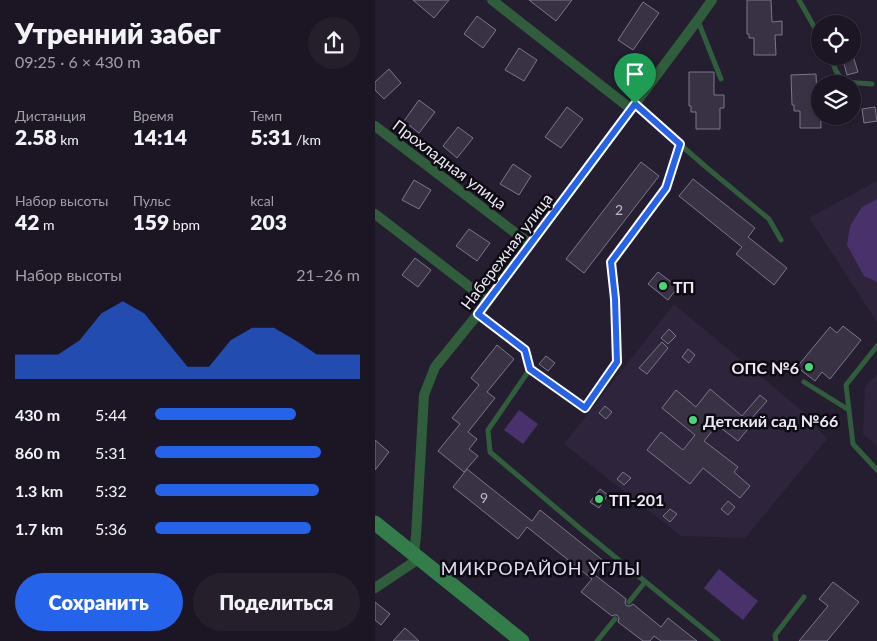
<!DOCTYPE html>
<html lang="ru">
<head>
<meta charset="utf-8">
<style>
	:root { --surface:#1c1624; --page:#251f2c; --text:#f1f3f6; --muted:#a09fa6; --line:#3a3541; --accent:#2563eb }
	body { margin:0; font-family:Lato,sans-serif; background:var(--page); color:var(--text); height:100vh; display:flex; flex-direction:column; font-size:19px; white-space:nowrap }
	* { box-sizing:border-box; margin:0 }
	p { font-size:16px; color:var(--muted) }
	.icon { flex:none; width:28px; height:28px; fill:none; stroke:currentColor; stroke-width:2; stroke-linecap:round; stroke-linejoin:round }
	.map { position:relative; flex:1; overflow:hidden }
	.details { display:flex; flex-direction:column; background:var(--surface); width:375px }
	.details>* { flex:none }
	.buttons { position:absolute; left:436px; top:15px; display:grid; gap:10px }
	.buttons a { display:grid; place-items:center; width:50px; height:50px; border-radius:50%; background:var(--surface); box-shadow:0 1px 4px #0004,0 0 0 1px var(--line); font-size:25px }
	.pin { position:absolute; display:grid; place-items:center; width:42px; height:42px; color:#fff; margin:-51px -21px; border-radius:50% 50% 50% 0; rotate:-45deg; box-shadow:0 0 5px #0007 }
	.pin .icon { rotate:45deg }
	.round { display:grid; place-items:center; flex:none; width:52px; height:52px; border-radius:26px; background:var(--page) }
	.overview { display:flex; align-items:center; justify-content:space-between; height:85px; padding:0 15px }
	h1 { font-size:28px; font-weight:800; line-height:38px }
	.figures { display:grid; grid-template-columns:repeat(3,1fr); gap:8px; height:85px; padding:5px 15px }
	.figures div { display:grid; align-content:center }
	.figures b { font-size:21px; font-weight:800 }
	.figures small { font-size:14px; font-weight:400 }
	.figures p { font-size:14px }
	.chart { height:140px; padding:10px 15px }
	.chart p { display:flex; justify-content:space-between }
	.chart svg { width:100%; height:90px; margin-top:5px; fill:var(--accent); opacity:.7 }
	.button { display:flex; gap:10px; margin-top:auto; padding:10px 15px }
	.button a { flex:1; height:58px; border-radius:30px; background:var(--accent); color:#fff; font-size:20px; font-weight:800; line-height:58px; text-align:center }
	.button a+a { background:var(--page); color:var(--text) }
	ul { padding:0 15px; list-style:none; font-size:16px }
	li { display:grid; grid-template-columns:80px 60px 1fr; align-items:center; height:38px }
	li i { height:12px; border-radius:6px; background:var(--accent) }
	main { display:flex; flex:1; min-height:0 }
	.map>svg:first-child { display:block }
	.built { fill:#2e253d }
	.green { fill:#49316c }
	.building { fill:#393245; stroke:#7d768c }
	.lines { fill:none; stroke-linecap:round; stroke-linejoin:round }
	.service { stroke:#305d3c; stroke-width:5 }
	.minor { stroke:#305d3c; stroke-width:10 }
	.secondary { stroke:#327d49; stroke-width:15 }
	.route-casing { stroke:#fff; stroke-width:10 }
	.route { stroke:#2563eb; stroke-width:6 }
	.poi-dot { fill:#48d778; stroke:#0d0a12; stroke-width:2 }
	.labels { text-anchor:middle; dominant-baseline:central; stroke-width:5; stroke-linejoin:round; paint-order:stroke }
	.number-label { font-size:14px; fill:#bfbac9 }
	.street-label { font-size:16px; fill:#ece8f5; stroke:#0d0a12 }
	.poi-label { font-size:16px; font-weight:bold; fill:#ece8f5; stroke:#0d0a12; text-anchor:start }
	.neighbourhood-label { font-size:18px; letter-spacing:1px; fill:#e3dbf4; stroke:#0d0a12 }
</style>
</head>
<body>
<main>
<section class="details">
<div class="overview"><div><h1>Утренний забег</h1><p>09:25 · 6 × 430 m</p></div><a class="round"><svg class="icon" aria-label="share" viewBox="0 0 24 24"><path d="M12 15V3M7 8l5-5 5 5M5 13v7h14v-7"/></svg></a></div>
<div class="figures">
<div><p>Дистанция</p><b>2.58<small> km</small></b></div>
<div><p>Время</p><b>14:14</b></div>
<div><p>Темп</p><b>5:31<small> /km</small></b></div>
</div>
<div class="figures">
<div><p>Набор высоты</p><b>42<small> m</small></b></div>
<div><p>Пульс</p><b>159<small> bpm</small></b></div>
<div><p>kcal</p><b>203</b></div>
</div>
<div class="chart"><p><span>Набор высоты</span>21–26 m</p>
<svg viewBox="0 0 160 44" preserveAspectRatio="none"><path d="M0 44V32L10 32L20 32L30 25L40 12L50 6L60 12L70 25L80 38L90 38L100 25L110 19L120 19L130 25L140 32L150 32L160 32V44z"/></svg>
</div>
<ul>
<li><b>430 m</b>5:44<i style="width:69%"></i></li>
<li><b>860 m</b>5:31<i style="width:81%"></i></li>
<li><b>1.3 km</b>5:32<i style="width:80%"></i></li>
<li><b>1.7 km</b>5:36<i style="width:76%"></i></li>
</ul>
<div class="button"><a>Сохранить</a><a>Поделиться</a></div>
</section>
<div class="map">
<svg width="502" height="641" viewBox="0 0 502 641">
	<rect width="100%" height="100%" fill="#251e30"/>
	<path class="built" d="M 502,181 L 502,322 L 434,218 Z
		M 299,304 L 431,414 L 452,439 L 370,538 L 306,536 L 189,444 Z
		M 502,374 L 502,446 L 488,434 L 490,386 Z"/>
	<path class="green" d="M 502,199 L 502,282 L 489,276 L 472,245 L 475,226 L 487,207 Z
		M 144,410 L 163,424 L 148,444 L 129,430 Z
		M 344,569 L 383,601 L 368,620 L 329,588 Z"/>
	<path class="building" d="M 38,0 L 74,0 L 59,18 Z
		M 154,0 L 197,0 L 181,21 Z
		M 372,0 L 396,0 L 397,22 L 407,21 L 407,35 L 400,35 L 401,55 L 379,55 L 379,38 L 374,38 L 374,34 L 372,34 Z
		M 268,2 L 284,13 L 258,50 L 243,40 Z
		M 102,16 L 121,30 L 108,48 L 89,34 Z
		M 144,48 L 162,60 L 149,81 L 130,70 Z
		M 467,56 L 478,56 L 483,72 L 472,75 Z
		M 14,69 L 26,83 L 9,99 L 0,90 L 0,82 Z
		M 314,72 L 339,72 L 339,95 L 349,95 L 349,108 L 345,108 L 345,129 L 321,129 L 321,112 L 316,112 L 316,106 L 314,106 Z
		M 441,74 L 442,96 L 445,96 L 446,128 L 425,128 L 425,111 L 419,111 L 419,105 L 417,105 L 416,75 Z
		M 44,100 L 60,112 L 44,133 L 29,121 Z
		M 192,107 L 208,119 L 186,148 L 170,137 Z
		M 500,107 L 502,121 L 489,123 L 487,109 Z
		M 83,127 L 98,138 L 82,158 L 68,146 Z
		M 266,162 L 284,176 L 209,273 L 191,259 Z
		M 138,164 L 156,176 L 144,195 L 125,184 Z
		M 318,179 L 380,228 L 373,237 L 412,268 L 399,285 L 361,254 L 367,247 L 304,196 Z
		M 39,180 L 56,190 L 44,209 L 27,200 Z
		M 94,229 L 115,243 L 102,261 L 81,246 Z
		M 40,258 L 56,270 L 43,287 L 27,275 Z
		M 283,272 L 303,287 L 293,300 L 273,284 Z
		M 468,326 L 486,340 L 455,379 L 447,372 L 440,381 L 422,367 L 455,327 L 462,333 Z
		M 294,329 L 301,336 L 293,344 L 286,338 Z
		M 287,342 L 293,348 L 272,374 L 264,368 Z
		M 122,345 L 139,359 L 112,392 L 120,398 L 93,432 L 102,439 L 94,449 L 103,456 L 89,472 L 63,451 L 85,424 L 77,418 L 104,385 L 96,378 Z
		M 313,349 L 320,355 L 314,363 L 307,357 Z
		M 171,356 L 180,363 L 173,371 L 164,364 Z
		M 335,389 L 367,416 L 385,395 L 392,401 L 374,421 L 377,424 L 363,441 L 342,425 L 329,441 L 363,467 L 359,472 L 375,486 L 365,498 L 328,468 L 315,484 L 272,450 L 286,432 L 308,450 L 320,435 L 287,408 L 301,390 L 321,407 Z
		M 230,406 L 237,412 L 231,419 L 224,413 Z
		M 0,440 L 14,452 L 0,470 Z
		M 92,469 L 157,521 L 165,510 L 230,562 L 220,575 L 251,599 L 250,603 L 252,606 L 255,606 L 258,604 L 286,627 L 293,618 L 322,641 L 286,641 L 279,636 L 275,641 L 268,641 L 243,622 L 244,618 L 242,615 L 239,615 L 237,616 L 206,592 L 217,579 L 152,527 L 143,539 L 78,487 Z
		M 248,472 L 256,478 L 249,485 L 242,479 Z
		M 225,489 L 233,495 L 224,508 L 215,502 Z
		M 353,501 L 360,507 L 353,515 L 346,509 Z
		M 295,509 L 302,514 L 295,522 L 288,516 Z
		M 458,582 L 484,602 L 452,641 L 424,641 L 453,606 L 444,599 Z
		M 0,602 L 15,614 L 6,625 L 0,620 Z
		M 30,628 L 44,641 L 18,641 Z"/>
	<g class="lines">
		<path class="service" d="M 424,0 L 445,37
			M 323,21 L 346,79
			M 455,56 L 461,71 L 469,82 L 497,84
			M 260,105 L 331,167 L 394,219 L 406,240
			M 305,144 L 291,188 L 236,262 L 240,299 L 242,363 L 210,408 L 155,369 L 113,430 L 115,452 L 207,530 L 343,641
			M 103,314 L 150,350 L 155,369
			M 502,346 L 471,385 L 478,444 L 502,470
			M 429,382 L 474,410
			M 254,602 L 270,582
			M 222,641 L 240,619
			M 401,641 L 400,635 L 429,597"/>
		<path class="minor" d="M 117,0 L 256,109
			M 0,126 L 155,244
			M 0,214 L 113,301
			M 39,553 L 41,536 L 49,395 L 60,367 L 103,314 L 322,21 L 337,0
			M 0,588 L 45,558"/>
		<path class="secondary" d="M 0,523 L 147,641"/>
	</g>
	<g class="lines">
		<defs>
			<path id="route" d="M 260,104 L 305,144 L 291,188 L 236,262 L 240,299 L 242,362 L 210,408 L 155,369 L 150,350 L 103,314 Z"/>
		</defs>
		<use href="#route" class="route-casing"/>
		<use href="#route" class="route"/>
	</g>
	<g class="poi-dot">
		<circle cx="288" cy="286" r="5"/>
		<circle cx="434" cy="367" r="5"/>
		<circle cx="318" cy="420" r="5"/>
		<circle cx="224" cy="499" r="5"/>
	</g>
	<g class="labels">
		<g class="number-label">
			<text x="244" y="209">2</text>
			<text x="109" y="497">9</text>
		</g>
		<g class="street-label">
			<text transform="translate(75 164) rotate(37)">Прохладная улица</text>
			<text transform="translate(131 251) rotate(-53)">Набережная улица</text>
		</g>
		<g class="poi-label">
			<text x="298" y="286">ТП</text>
			<text x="424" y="367" text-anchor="end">ОПС №6</text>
			<text x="328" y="420">Детский сад №66</text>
			<text x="234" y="499">ТП-201</text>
		</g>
		<g class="neighbourhood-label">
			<text x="166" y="568">МИКРОРАЙОН УГЛЫ</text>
		</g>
	</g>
</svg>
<div class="buttons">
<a><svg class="icon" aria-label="locate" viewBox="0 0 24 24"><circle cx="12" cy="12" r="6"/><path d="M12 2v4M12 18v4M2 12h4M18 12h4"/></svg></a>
<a><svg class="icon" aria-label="layers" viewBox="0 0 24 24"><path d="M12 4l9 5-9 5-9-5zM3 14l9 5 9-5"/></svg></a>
</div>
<div class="pin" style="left:260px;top:104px;background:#1e9e55"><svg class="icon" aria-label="arrive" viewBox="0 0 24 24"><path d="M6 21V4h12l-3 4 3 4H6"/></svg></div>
</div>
</main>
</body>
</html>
